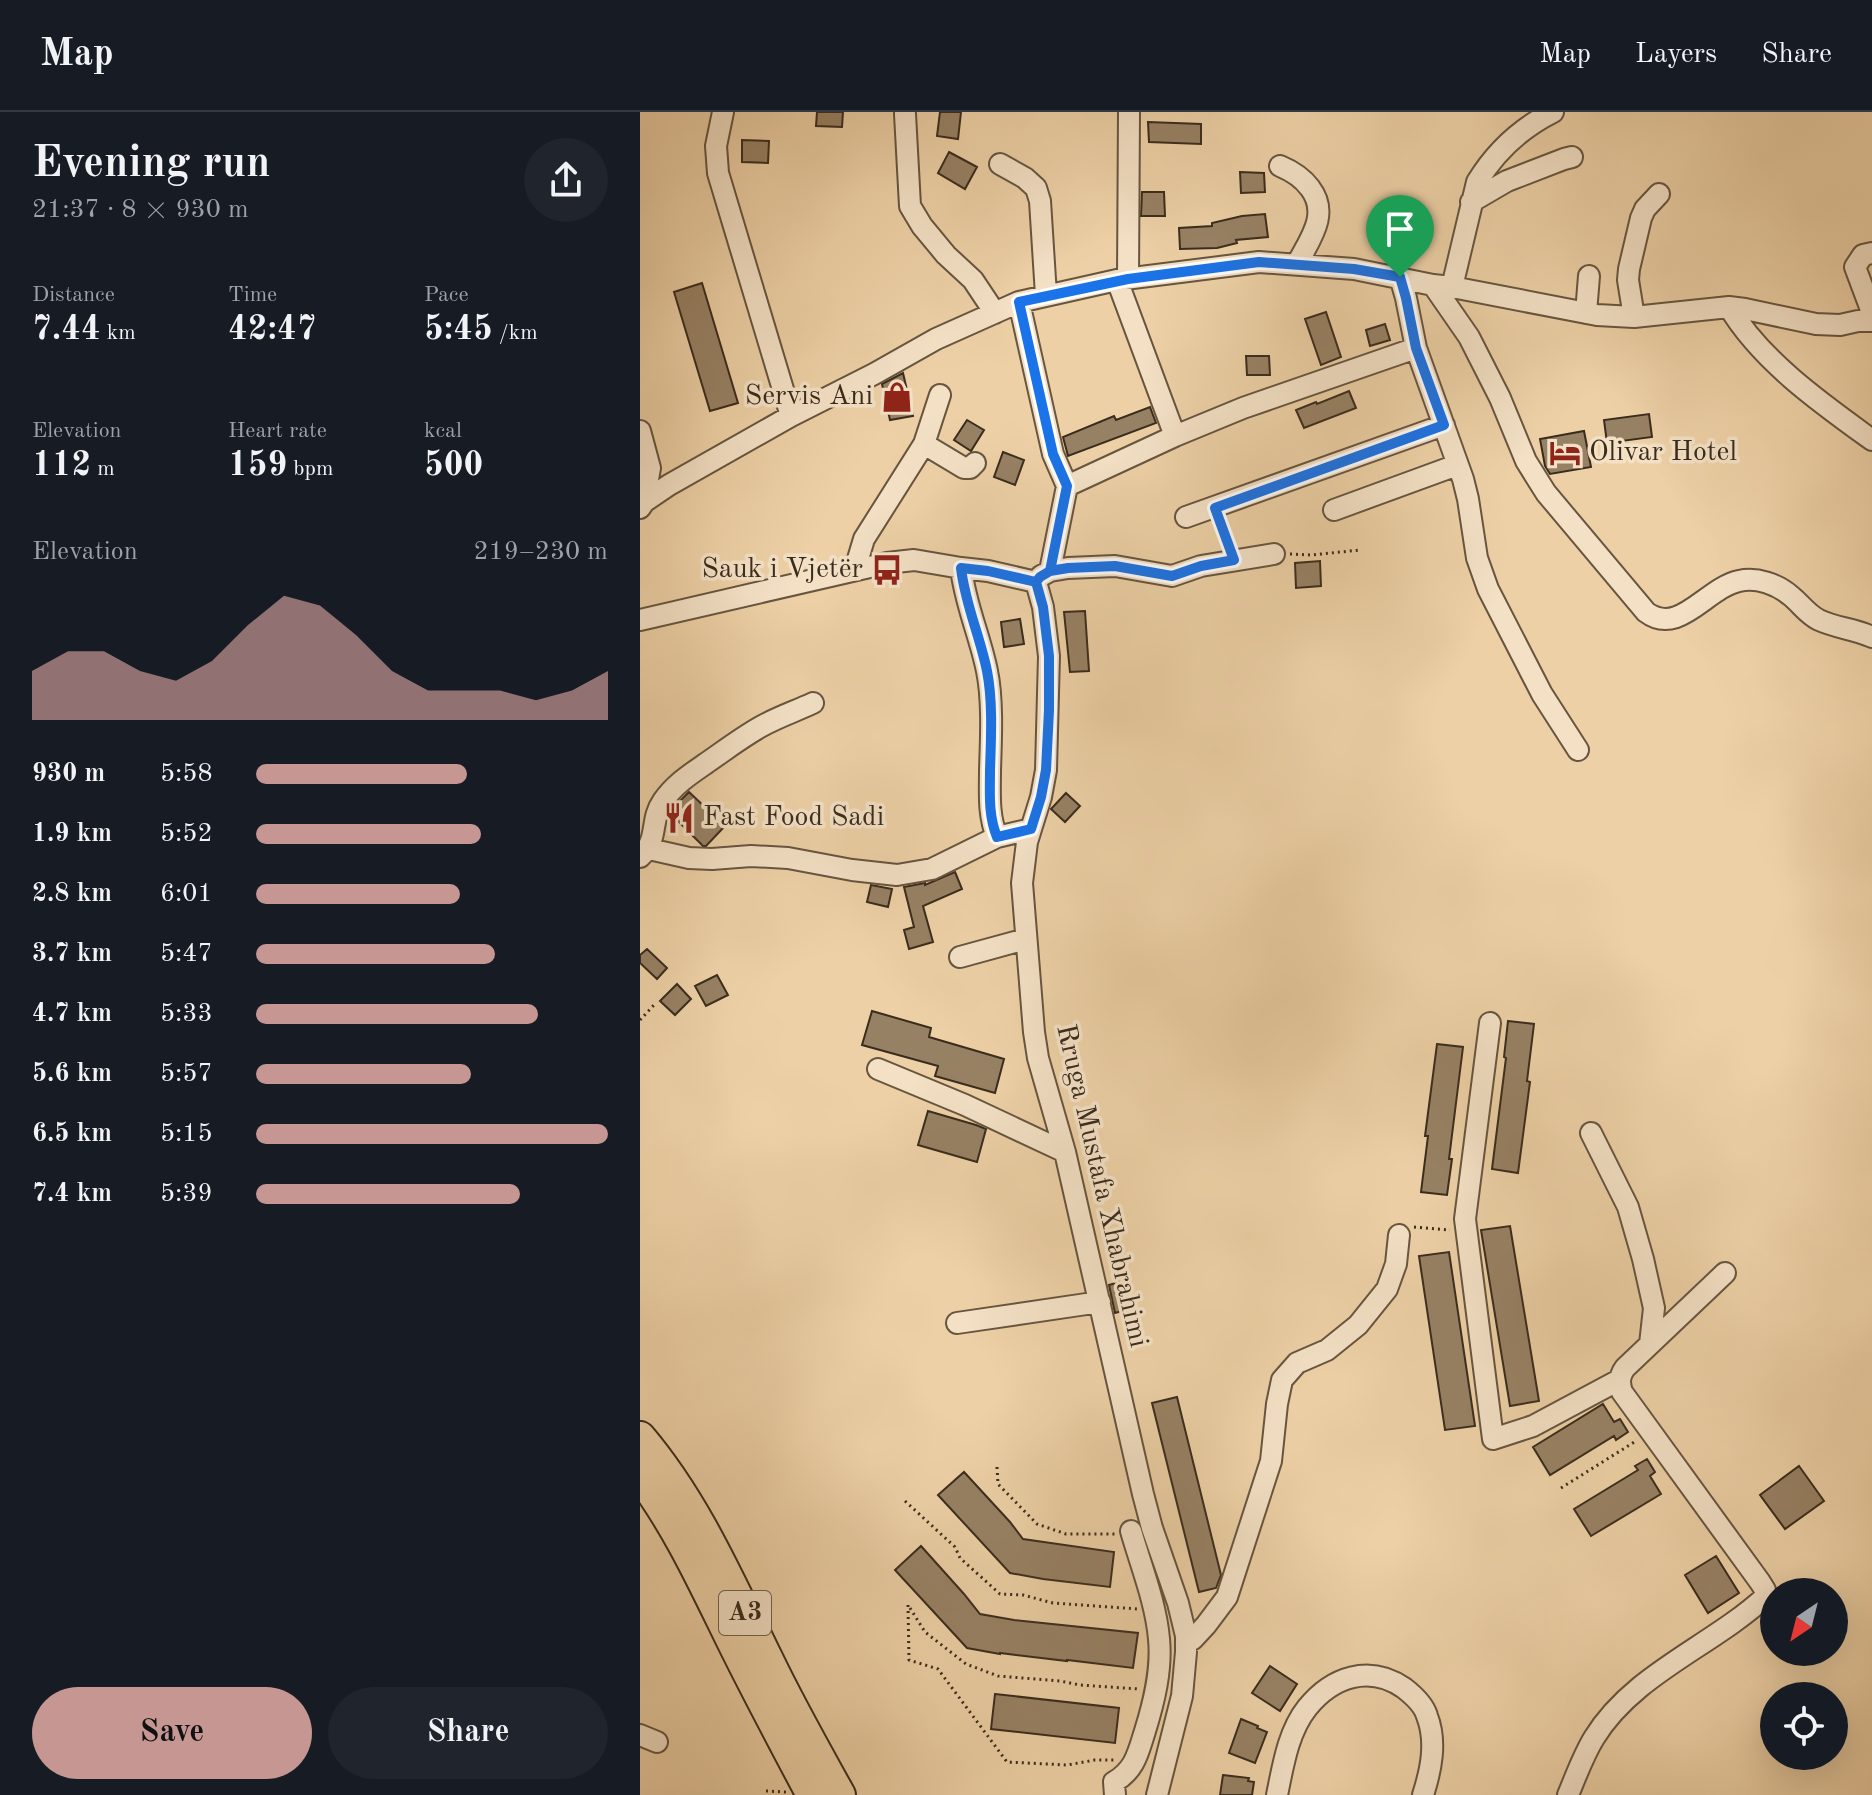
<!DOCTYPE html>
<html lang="en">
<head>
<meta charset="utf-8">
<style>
	:root { --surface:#171b24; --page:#20242c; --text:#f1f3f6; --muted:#9ea1a6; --line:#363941; --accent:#c59692 }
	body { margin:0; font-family:"Old Standard TT",serif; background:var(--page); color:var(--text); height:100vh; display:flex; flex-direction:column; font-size:30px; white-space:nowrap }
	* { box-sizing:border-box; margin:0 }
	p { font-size:26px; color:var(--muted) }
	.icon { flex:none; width:44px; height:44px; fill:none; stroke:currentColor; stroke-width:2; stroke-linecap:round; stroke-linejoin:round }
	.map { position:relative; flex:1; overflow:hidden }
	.side { display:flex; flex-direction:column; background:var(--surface); width:640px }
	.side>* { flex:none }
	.needle { width:52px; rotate:215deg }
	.fabs { position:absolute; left:1120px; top:1466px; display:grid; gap:16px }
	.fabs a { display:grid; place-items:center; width:88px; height:88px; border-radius:50%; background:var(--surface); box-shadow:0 8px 32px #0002; font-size:40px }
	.pin { position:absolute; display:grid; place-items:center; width:68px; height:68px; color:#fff; margin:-82px -34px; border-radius:50% 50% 50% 0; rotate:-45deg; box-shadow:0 0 8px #0007 }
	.pin .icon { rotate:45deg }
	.round { display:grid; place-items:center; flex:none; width:84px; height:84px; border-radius:42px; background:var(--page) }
	.head { display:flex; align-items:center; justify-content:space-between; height:136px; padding:0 32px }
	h1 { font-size:44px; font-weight:800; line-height:60px }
	.stats { display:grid; grid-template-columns:repeat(3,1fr); gap:12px; height:136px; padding:8px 32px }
	.stats div { display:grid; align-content:center }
	.stats b { font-size:34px; font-weight:800 }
	.stats small { font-size:22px; font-weight:400 }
	.stats p { font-size:22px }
	.chart { height:224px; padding:16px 32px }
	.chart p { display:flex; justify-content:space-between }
	.chart svg { width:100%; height:144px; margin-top:8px; fill:var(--accent); opacity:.7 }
	.button { display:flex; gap:16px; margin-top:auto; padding:16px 32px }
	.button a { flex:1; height:92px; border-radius:48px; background:var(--accent); color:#111; font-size:32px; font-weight:800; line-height:92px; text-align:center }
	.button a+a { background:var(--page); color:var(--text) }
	ul { padding:0 32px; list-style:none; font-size:26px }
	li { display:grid; grid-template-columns:128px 96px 1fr; align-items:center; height:60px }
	li i { height:20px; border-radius:10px; background:var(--accent) }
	header { display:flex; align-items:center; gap:48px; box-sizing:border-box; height:112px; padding:0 40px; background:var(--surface); border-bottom:2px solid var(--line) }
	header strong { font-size:38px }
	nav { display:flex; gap:44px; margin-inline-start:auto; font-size:28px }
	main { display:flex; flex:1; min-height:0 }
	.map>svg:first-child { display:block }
	.building { fill:#978164; stroke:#3a2c1d; stroke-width:2 }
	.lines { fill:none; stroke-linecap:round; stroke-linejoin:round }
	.minor-casing { stroke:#67553f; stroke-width:24 }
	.highway-casing { stroke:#3a2c1d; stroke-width:34 }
	.path { stroke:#3a2c1d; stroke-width:3; stroke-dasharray:2 4; stroke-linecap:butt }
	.minor { stroke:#f3e0c5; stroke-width:20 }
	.highway { stroke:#edd0a6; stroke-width:30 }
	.route-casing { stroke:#fff; stroke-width:16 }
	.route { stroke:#1a73e8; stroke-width:10 }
	.labels { text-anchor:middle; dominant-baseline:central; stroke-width:7; stroke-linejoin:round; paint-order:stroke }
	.shield { fill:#f3e0c5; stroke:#72624f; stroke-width:2 }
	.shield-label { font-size:26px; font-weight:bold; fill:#3a2c1d }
	.poi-label { font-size:28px; fill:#3a2c1d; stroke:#f3e0c5; text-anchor:end }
	.street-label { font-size:28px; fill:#3a2c1d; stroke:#f3e0c5 }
</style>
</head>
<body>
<header>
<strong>Map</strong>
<nav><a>Map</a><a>Layers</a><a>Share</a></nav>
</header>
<main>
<section class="side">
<div class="head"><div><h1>Evening run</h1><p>21:37 · 8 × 930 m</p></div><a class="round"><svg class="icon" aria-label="share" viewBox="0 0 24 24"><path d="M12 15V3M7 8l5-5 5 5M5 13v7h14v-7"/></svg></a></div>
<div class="stats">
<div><p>Distance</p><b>7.44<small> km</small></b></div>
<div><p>Time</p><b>42:47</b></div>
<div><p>Pace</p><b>5:45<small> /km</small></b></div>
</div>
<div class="stats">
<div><p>Elevation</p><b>112<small> m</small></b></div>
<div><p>Heart rate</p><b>159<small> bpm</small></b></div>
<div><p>kcal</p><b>500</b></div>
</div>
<div class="chart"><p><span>Elevation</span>219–230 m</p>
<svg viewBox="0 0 160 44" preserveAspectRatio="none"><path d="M0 44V29L10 23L20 23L30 29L40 32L50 26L60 15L70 6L80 9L90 18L100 29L110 35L120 35L130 35L140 38L150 35L160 29V44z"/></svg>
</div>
<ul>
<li><b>930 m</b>5:58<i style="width:60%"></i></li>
<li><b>1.9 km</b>5:52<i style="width:64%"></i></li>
<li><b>2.8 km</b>6:01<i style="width:58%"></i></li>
<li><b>3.7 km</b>5:47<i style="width:68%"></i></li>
<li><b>4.7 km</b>5:33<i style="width:80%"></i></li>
<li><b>5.6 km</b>5:57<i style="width:61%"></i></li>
<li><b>6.5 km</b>5:15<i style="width:100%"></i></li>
<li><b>7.4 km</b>5:39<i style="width:75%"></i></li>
</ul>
<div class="button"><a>Save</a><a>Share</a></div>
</section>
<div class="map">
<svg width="1232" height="1683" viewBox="0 0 1232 1683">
	<rect width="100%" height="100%" fill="#edd0a6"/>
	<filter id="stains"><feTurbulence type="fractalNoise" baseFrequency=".0025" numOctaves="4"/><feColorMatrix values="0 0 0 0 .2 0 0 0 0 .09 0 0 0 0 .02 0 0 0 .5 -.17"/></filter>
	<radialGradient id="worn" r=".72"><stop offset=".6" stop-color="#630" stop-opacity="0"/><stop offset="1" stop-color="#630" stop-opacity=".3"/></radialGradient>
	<path class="building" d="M 177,0 L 203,0 L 202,15 L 176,14 Z
		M 300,0 L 321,0 L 318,27 L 297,24 Z
		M 508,10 L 561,12 L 561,32 L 509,30 Z
		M 102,28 L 129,29 L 128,51 L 102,50 Z
		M 309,40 L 337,55 L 325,77 L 298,61 Z
		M 600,60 L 624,61 L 625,80 L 601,81 Z
		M 502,80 L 524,80 L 525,104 L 501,104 Z
		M 625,102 L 628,125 L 596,128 L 597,131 L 577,136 L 540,137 L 539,116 L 572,114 L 572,111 L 602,104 Z
		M 62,171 L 98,291 L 70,299 L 34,180 Z
		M 686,200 L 701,245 L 681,253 L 665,207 Z
		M 745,212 L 750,228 L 730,234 L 726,218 Z
		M 606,244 L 629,244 L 630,263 L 607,263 Z
		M 263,261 L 273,304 L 250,308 L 242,272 Z
		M 709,279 L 716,296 L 664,316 L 656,298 L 676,290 L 677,292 Z
		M 510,295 L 516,311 L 428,344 L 423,325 L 474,304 L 476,308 Z
		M 1009,302 L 1012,325 L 967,331 L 964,308 Z
		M 327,308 L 344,318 L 331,339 L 314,328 Z
		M 944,319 L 951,355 L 910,362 L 905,354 L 900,327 Z
		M 363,340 L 384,348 L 375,373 L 354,365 Z
		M 680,449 L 681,474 L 656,476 L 655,451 Z
		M 445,499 L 449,559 L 430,560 L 424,500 Z
		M 380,507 L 384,532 L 364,535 L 361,510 Z
		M 49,680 L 85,714 L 66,734 L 63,734 L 31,702 L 37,692 Z
		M 426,681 L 440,694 L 425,710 L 411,697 Z
		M 315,760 L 322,777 L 283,794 L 293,830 L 269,837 L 264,818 L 274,815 L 264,775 L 285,771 L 285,773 Z
		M 231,773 L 252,777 L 248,795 L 227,790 Z
		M 7,837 L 27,856 L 17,867 L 0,851 L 0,843 Z
		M 77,863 L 88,883 L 66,894 L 55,874 Z
		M 37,872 L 51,887 L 35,903 L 20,889 Z
		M 232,899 L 291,916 L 289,925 L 364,947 L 355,981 L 295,964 L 298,954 L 222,933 Z
		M 868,909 L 894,912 L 887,969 L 890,970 L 878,1061 L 852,1057 L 866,946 L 864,945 Z
		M 797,932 L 823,935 L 809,1047 L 812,1047 L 807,1083 L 781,1080 L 788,1024 L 785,1024 Z
		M 288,999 L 336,1013 L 346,1017 L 337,1050 L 278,1033 Z
		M 870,1114 L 899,1289 L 870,1294 L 841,1118 Z
		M 809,1140 L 835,1314 L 805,1318 L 779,1144 Z
		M 479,1170 L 486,1198 L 475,1201 L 469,1173 Z
		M 537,1285 L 581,1463 L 576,1476 L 559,1480 L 512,1291 Z
		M 963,1292 L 974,1310 L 980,1307 L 988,1320 L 976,1328 L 974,1324 L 910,1363 L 893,1335 Z
		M 1007,1347 L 1015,1360 L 1010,1364 L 1021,1382 L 951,1424 L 934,1397 L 998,1358 L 995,1354 Z
		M 1159,1354 L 1184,1389 L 1145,1417 L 1120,1383 Z
		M 324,1360 L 370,1410 L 383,1427 L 474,1440 L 470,1475 L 403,1467 L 370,1461 L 298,1383 Z
		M 281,1434 L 324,1482 L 340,1502 L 374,1508 L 498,1521 L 493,1556 L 427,1548 L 427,1549 L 360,1541 L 360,1542 L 327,1536 L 255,1458 Z
		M 1076,1444 L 1099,1481 L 1068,1501 L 1045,1463 Z
		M 630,1554 L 657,1572 L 640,1599 L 612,1581 Z
		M 355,1582 L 479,1596 L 475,1631 L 351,1617 Z
		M 601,1607 L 618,1614 L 617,1616 L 627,1620 L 615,1651 L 589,1641 Z
		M 583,1663 L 609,1666 L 608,1669 L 614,1670 L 612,1683 L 580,1683 Z"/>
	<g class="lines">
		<defs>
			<path id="minor" d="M 83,0 L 76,34 L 78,61 L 151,304
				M 265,2 L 270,94 L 282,114 L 306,143 L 333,168 L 355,201
				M 360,52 L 385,66 L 396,76 L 400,89 L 406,183
				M 640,54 C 652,59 662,65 670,76 C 690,102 670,127 657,152
				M 831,90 L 867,69 L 924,47 L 932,45
				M 760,165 L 766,186 L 776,236 L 823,367 L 828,387 L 837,446 L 848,477 L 902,582 L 938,638
				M 488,167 L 489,0
				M 477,168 L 535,324
				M 793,173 L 829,225 L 860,286 L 886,349 L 906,381 L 1006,500 C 1039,525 1066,476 1099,469 C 1117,465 1137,472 1151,484 C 1161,492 1167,502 1179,508 C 1196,516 1215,517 1232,525
				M 812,175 L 837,70 C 856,39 881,16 913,0
				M 379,190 L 413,342 L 427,374 L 410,459
				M 1089,195 C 1121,249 1182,292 1232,328
				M 946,201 L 949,164
				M 994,205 L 988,168 L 989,157 L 1001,106 L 1005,97 L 1019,82
				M 1232,209 L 1230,195 L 1215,155 L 1223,143 L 1232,141
				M 0,319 L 10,356 L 4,390
				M 284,332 L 324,356 L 330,356 L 335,351
				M 427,374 L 535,324 L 603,296 L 776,236
				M 0,396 L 4,390 L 29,373 L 151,304 L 234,262 L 296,227 L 379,190 L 477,168 L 619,150 L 714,157 L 793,173 L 812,175 L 957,203 L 994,205 L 1089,195 L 1105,197 L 1176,212 L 1200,213 L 1218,209 L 1232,209
				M 694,398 L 817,353
				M 546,405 L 804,313
				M 321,456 C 325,492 340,524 347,559 C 353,588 351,628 350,658 C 350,681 348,703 357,725
				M 215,457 L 224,427 L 284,332 L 300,283
				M 401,464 L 410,459 L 428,456 L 475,454 L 532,464 L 561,454 L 634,442
				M 396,470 L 403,495 L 409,544 L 406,658 L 401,685 L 387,730 L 382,771 L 394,920 L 398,946 L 425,1040 L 503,1382 L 512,1416 L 538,1491 L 546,1524 L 546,1540 L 542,1584 L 517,1683
				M 0,508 L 247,451 L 274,448 L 321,456 L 348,459 L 396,470
				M 9,737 L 49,746 L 72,747 L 111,744 L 148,746 L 212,758 L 257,763 L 292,757 L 357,725 L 391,717
				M 0,745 C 20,726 9,709 23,689 C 34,673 49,663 65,652 C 84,639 102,625 122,614 C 138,605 156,599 173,591
				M 320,845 L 386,827
				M 850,911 L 825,1107 L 853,1327 L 893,1314 L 979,1268
				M 238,957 L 325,993 L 425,1040
				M 951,1021 L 988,1095 L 1003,1147 L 1014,1196 L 1010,1232
				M 317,1211 L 460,1190
				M 546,1531 L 553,1527 L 566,1513 L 587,1485 L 631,1349 L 637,1292 L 642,1268 L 657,1251 L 687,1238 L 718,1213 L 747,1177 L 756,1152 L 759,1123
				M 0,1623 L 17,1630
				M 475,1683 L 474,1670 C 495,1658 498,1641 505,1619 C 514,1590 522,1558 519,1527 C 516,1491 501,1454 491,1419
				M 637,1683 C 643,1654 648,1620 667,1596 C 692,1565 729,1552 764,1576 C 773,1583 784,1593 787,1604 C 797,1630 791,1658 783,1683
				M 928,1683 C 936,1664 943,1644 954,1626 C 993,1562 1072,1534 1125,1485 L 1125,1478 L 1120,1470 L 982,1280 C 979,1271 979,1264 985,1256 L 1085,1161"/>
			<path id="highway" d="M 0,1325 C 56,1391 90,1471 128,1548 C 150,1594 175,1638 200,1683
				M 0,1364 C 41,1419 68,1481 98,1541 C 122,1589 147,1636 172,1683"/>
		</defs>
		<use href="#minor" class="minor-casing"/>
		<use href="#highway" class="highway-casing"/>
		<path class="path" d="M 580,410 L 589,433
			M 650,442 L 671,443 L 720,438
			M 0,908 L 14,893
			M 774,1115 L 810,1118
			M 357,1355 L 358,1372 L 397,1412 L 426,1422 L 475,1422
			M 921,1376 L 996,1329
			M 265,1389 L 315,1435 L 320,1446 L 360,1482 L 383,1483 L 413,1491 L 498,1497
			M 268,1493 L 269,1548 L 298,1557 L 367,1650 L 427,1653 L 455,1648 L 474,1648
			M 270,1496 L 285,1520 L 326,1552 L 358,1564 L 420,1569 L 440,1573 L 499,1577
			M 126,1679 L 146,1680"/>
		<use href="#minor" class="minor"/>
		<use href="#highway" class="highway"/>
	</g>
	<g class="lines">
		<defs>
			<path id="route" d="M 760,165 L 714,157 L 619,150 L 488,167 L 379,190 L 413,342 L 427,374 L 410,459 L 400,465 L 396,470 L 403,495 L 409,544 L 409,598 L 406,658 L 401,685 L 391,717 L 357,725 C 348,703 350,681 350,658 C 351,627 353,589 347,559 C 340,524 325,492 321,456 L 348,459 L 396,470 L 400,465 L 410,459 L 428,456 L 475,454 L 532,464 L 561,454 L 594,448 L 575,396 L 804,313 L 776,236 L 766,186 L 760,165"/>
		</defs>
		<use href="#route" class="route-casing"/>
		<use href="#route" class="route"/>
	</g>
	<defs>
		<symbol id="shop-bare" viewBox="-9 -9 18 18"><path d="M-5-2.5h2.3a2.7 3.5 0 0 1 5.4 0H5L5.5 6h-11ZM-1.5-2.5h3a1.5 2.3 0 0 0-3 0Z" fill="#8f2418" stroke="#f3e0c5" stroke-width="2.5" paint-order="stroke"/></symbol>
		<symbol id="hotel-bare" viewBox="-9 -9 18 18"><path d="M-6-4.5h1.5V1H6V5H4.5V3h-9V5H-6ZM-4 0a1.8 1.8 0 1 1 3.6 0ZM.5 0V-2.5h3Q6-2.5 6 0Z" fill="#8f2418" stroke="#f3e0c5" stroke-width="2.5" paint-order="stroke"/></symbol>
		<symbol id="bus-bare" viewBox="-9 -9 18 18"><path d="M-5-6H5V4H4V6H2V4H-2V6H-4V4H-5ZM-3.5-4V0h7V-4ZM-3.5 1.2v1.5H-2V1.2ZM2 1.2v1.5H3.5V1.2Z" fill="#8f2418" stroke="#f3e0c5" stroke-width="2.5" paint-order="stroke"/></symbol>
		<symbol id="restaurant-bare" viewBox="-9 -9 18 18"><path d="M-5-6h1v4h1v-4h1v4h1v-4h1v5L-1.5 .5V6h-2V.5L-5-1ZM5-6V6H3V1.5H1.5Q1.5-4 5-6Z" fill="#8f2418" stroke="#f3e0c5" stroke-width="2.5" paint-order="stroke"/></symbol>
	</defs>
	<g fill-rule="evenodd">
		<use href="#shop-bare" x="235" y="263" width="44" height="44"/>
		<use href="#hotel-bare" x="903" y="319" width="44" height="44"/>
		<use href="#bus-bare" x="225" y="436" width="44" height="44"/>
		<use href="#restaurant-bare" x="17" y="684" width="44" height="44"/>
	</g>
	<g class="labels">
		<rect class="shield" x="79" y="1479" width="52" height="44" rx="6"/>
		<g class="shield-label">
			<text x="105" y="1501">A3</text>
		</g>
		<g class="poi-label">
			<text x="233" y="285">Servis Ani</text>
			<text x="949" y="341" text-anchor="start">Olivar Hotel</text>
			<text x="223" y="458">Sauk i Vjetër</text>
			<text x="63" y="706" text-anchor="start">Fast Food Sadi</text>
		</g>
		<g class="street-label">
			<text transform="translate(461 1074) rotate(77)">Rruga Mustafa Xhabrahimi</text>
		</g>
	</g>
	<rect width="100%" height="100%" filter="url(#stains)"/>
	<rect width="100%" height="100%" fill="url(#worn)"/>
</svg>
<div class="fabs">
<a><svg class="needle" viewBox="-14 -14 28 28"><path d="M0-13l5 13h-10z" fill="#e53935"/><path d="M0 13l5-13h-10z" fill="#9ea1a6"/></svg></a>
<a><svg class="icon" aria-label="locate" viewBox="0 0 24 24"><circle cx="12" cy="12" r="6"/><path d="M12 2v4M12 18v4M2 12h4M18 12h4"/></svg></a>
</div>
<div class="pin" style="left:760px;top:165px;background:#1e9e55"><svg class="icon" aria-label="arrive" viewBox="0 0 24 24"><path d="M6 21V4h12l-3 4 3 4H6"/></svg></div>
</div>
</main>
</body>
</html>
